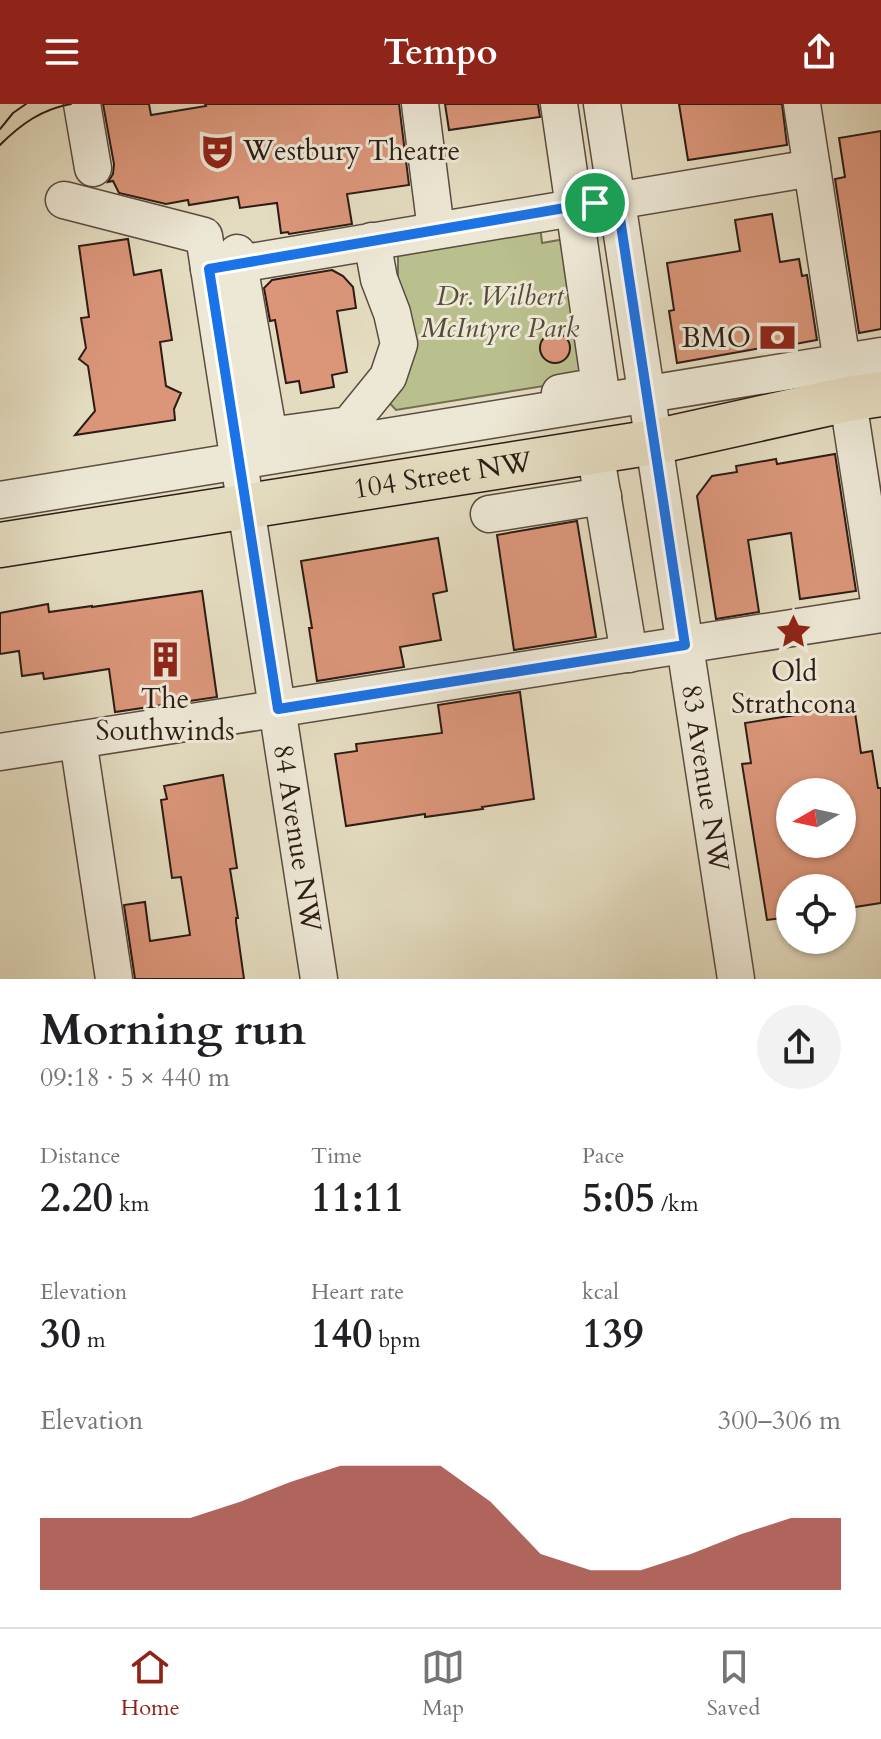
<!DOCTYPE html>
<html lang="en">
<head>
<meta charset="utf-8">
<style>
	:root { --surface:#fff; --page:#f2f2f2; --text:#202124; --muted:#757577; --line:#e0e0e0; --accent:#8f2418 }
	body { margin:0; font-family:Cardo,serif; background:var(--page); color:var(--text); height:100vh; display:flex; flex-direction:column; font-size:30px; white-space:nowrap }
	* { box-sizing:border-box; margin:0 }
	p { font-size:26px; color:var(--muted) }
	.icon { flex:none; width:44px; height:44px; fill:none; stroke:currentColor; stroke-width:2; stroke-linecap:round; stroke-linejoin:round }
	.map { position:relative; height:875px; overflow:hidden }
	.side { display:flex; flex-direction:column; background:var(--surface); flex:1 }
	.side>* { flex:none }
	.needle { width:52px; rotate:261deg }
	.buttons { position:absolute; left:776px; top:674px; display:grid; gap:16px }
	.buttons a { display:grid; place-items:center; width:80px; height:80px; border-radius:50%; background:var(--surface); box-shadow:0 2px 6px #0004; font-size:40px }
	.pin { position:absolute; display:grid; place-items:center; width:68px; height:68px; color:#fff; margin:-34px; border:4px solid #fff; border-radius:50%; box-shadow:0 2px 8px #0007 }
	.round { display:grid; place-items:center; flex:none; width:84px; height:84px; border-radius:42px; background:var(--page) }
	.summary { display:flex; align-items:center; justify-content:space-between; height:136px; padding:0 40px }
	h1 { font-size:44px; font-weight:600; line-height:60px }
	.figures { display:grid; grid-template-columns:repeat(3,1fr); gap:12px; height:136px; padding:8px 40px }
	.figures div { display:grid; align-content:center }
	.figures b { font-size:40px; font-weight:600 }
	.figures small { font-size:22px; font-weight:400 }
	.figures p { font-size:22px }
	.chart { height:224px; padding:16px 40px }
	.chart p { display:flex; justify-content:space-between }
	.chart svg { width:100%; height:144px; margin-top:8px; fill:var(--accent); opacity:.7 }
	header { display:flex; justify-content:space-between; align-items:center; height:104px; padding:0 40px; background:var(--accent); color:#fff; font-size:36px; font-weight:600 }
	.dock { display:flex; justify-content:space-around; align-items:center; height:112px; border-top:2px solid var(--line); background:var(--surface); font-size:22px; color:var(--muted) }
	.dock a { display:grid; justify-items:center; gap:4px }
	.dock .on { color:var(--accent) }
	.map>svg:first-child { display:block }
	.green { fill:#babf8e; stroke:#736e52; stroke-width:2 }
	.building { fill:#db967a; stroke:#2c1c15; stroke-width:2; fill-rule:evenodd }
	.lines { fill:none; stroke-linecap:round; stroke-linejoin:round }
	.minor-casing { stroke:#5a4c40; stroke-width:39 }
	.major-casing { stroke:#2c1c15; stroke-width:47 }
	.minor { stroke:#ede8d6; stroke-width:36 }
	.major { stroke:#e4dcc0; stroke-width:44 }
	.tram { stroke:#2c1c15; stroke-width:2 }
	.route-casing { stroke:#fff; stroke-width:16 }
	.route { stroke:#1a73e8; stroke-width:10 }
	.labels { text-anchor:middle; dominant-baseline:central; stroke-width:6; stroke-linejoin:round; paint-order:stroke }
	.poi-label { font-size:28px; fill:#2c1c15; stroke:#ede8d6 }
	.park-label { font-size:28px; font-style:italic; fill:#574d39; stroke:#ede8d6 }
	.street-label { font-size:28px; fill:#2c1c15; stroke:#ede8d6 }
</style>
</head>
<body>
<header><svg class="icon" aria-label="menu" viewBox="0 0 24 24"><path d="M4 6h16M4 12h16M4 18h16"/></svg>Tempo<svg class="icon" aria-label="share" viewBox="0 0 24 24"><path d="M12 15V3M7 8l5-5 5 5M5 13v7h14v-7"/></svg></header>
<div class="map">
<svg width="881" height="875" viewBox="0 0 881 875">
	<rect width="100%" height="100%" fill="#e4dcc0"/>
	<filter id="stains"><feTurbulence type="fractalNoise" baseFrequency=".0025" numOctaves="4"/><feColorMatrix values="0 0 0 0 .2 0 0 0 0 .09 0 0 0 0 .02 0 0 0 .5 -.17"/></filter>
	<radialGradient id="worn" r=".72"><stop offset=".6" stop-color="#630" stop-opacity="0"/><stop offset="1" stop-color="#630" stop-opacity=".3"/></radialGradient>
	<path class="green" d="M 540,121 L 542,139 L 593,130 L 612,271 L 396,306 L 384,293 L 398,184 L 398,143 Z"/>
	<path class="building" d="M 103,0 L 149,0 L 151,11 L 206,2 L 205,0 L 399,0 L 409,81 L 347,90 L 352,120 L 289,130 L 288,128 L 281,129 L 277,99 L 240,104 L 238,93 L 189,101 L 188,96 L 166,100 L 119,89 L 113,77 L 108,78 L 113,70 L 114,60 Z
		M 445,0 L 538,0 L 540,13 L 449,26 Z
		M 679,0 L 782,0 L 787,41 L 688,56 Z
		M 881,27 L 881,225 L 859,229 L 835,75 L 845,73 L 839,34 Z
		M 772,110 L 780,158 L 799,155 L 802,172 L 807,171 L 817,236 L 795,240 L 795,238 L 677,259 L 669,207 L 674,206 L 667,159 L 740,147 L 735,116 Z
		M 128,135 L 134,171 L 161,166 L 172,236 L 160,238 L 166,282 L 181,289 L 174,305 L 175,316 L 75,331 L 95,307 L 88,262 L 79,255 L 86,244 L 81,214 L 89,213 L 79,142 Z
		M 332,166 L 343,172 L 353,183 L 356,204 L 337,207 L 347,268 L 332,271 L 334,283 L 301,289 L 299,277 L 286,279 L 275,216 L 270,217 L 264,184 L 272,176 Z
		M540 244a15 15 0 1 1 30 0a15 15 0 1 1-30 0Z
		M 835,350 L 856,487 L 800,495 L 791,429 L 748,436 L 759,508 L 716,515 L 697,392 L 712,372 L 737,368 L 736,362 L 776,355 L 777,360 Z
		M 577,417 L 596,533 L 514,546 L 497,431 Z
		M 438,434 L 447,487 L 433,490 L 441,536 L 400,543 L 404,563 L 317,577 L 309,524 L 312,524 L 301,457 Z
		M 202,487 L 217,593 L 115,608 L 109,565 L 44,575 L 43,569 L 22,572 L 19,547 L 0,550 L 0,509 L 48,500 L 49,508 L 92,502 L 92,503 Z
		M 520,588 L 534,695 L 482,703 L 483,705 L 425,713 L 425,710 L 346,722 L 335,650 L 357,647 L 356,640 L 442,629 L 438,601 Z
		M 854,602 L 861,649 L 872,647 L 878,684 L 881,684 L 881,799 L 842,805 L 842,784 L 790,784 L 790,813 L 767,816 L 742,660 L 751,659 L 745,619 ZM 790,688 L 842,688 L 842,740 L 790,740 Z
		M 223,671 L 237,764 L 230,765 L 238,814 L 236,814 L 236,818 L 244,875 L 135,875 L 124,801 L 145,798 L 150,837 L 190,831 L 181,773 L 172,774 L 161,696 L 167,695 L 164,682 Z"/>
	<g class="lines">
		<defs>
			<g id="minor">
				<path d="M 82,0 L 93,64"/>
				<path d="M 420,0 L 436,126"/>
				<path d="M 559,0 L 600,282 L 560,289"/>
				<path id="s1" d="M 602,0 L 736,875"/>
				<path d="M 802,0 L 881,510"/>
				<path id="s2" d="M 64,96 L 204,132 L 319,875"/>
				<path d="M 237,149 L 269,332 L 349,321 L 388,273 L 399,240 L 392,209 L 379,175 L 372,137"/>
				<path d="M 209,165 L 812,64"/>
				<path d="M 595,347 L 629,550"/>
				<path d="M 0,396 L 881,252"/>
				<path d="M 489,410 L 603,392"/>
				<path d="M 78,636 L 114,875"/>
				<path d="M 0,648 L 881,510"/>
			</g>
			<g id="major">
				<path id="s3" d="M 0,441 L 654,338 L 848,295 L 881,290"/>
			</g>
		</defs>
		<use href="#minor" class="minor-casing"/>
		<use href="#major" class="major-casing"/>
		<use href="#minor" class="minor"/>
		<use href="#major" class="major"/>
		<path class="tram" d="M 0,25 L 13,9 L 26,0
			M 0,41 C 21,20 42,5 71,0"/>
	</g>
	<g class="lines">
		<defs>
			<path id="route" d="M 617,95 L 685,541 L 278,605 L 209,165 Z"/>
		</defs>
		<use href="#route" class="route-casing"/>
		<use href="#route" class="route"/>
	</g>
	<defs>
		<symbol id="theatre-bare" viewBox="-9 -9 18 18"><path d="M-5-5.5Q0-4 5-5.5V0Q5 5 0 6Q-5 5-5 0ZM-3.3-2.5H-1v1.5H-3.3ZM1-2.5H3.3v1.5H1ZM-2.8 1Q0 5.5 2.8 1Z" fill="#8f2418" stroke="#ede8d6" stroke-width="2.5" paint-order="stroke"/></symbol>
		<symbol id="bank-bare" viewBox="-9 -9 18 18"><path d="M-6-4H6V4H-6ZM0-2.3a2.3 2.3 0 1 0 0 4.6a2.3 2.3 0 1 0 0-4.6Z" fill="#8f2418" stroke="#ede8d6" stroke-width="2.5" paint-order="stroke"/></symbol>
		<symbol id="sight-bare" viewBox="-9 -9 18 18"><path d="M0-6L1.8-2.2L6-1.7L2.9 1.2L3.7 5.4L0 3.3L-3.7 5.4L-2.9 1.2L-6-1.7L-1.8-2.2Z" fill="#8f2418" stroke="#ede8d6" stroke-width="2.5" paint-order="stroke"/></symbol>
		<symbol id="building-bare" viewBox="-9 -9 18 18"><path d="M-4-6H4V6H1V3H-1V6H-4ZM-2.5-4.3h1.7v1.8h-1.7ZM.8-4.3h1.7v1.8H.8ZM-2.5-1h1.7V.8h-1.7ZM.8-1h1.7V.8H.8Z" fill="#8f2418" stroke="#ede8d6" stroke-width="2.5" paint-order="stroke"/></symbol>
	</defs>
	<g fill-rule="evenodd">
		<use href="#theatre-bare" x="192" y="22" width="51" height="51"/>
		<use href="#bank-bare" x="752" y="208" width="51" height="51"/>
		<use href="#sight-bare" x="768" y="502" width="51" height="51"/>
		<use href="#building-bare" x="140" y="530" width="51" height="51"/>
	</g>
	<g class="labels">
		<g class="poi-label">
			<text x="243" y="47" text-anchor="start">Westbury Theatre</text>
			<text x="751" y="234" text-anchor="end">BMO</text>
			<text x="794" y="568">Old<tspan x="794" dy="32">Strathcona</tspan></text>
			<text x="165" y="595">The<tspan x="165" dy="32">Southwinds</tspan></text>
		</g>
		<g class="park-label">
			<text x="500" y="192">Dr. Wilbert<tspan x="500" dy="32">McIntyre Park</tspan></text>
		</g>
		<g class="street-label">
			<text stroke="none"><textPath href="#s3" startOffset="448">104 Street NW</textPath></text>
			<text stroke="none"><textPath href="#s1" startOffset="682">83 Avenue NW</textPath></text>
			<text stroke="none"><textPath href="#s2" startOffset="754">84 Avenue NW</textPath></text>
		</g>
	</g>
	<rect width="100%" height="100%" filter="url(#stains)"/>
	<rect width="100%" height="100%" fill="url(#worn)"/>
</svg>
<div class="buttons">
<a><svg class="needle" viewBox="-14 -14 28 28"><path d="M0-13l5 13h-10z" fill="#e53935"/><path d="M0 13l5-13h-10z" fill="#757577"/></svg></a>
<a><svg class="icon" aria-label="locate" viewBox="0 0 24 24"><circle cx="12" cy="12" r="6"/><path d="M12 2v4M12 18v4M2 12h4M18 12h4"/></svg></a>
</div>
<div class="pin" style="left:595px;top:99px;background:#1e9e55"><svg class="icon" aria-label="arrive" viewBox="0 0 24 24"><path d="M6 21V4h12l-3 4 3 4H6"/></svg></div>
</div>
<section class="side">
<div class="summary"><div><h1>Morning run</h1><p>09:18 · 5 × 440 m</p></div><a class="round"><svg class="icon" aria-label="share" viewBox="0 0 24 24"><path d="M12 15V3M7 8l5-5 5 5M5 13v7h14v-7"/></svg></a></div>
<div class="figures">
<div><p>Distance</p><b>2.20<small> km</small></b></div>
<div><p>Time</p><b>11:11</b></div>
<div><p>Pace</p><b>5:05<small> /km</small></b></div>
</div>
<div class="figures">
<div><p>Elevation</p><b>30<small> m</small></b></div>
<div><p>Heart rate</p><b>140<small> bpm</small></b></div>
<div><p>kcal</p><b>139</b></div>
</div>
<div class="chart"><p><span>Elevation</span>300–306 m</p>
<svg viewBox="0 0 160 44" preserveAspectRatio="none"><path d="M0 44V22L10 22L20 22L30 22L40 17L50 11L60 6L70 6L80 6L90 17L100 33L110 38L120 38L130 33L140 27L150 22L160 22V44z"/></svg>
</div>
</section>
<nav class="dock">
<a class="on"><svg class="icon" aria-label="home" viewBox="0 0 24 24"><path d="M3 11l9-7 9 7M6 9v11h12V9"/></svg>Home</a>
<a><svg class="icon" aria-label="map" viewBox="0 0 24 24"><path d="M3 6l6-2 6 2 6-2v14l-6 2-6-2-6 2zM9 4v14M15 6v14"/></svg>Map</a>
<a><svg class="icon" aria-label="saved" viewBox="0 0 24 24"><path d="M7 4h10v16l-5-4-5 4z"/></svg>Saved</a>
</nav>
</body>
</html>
